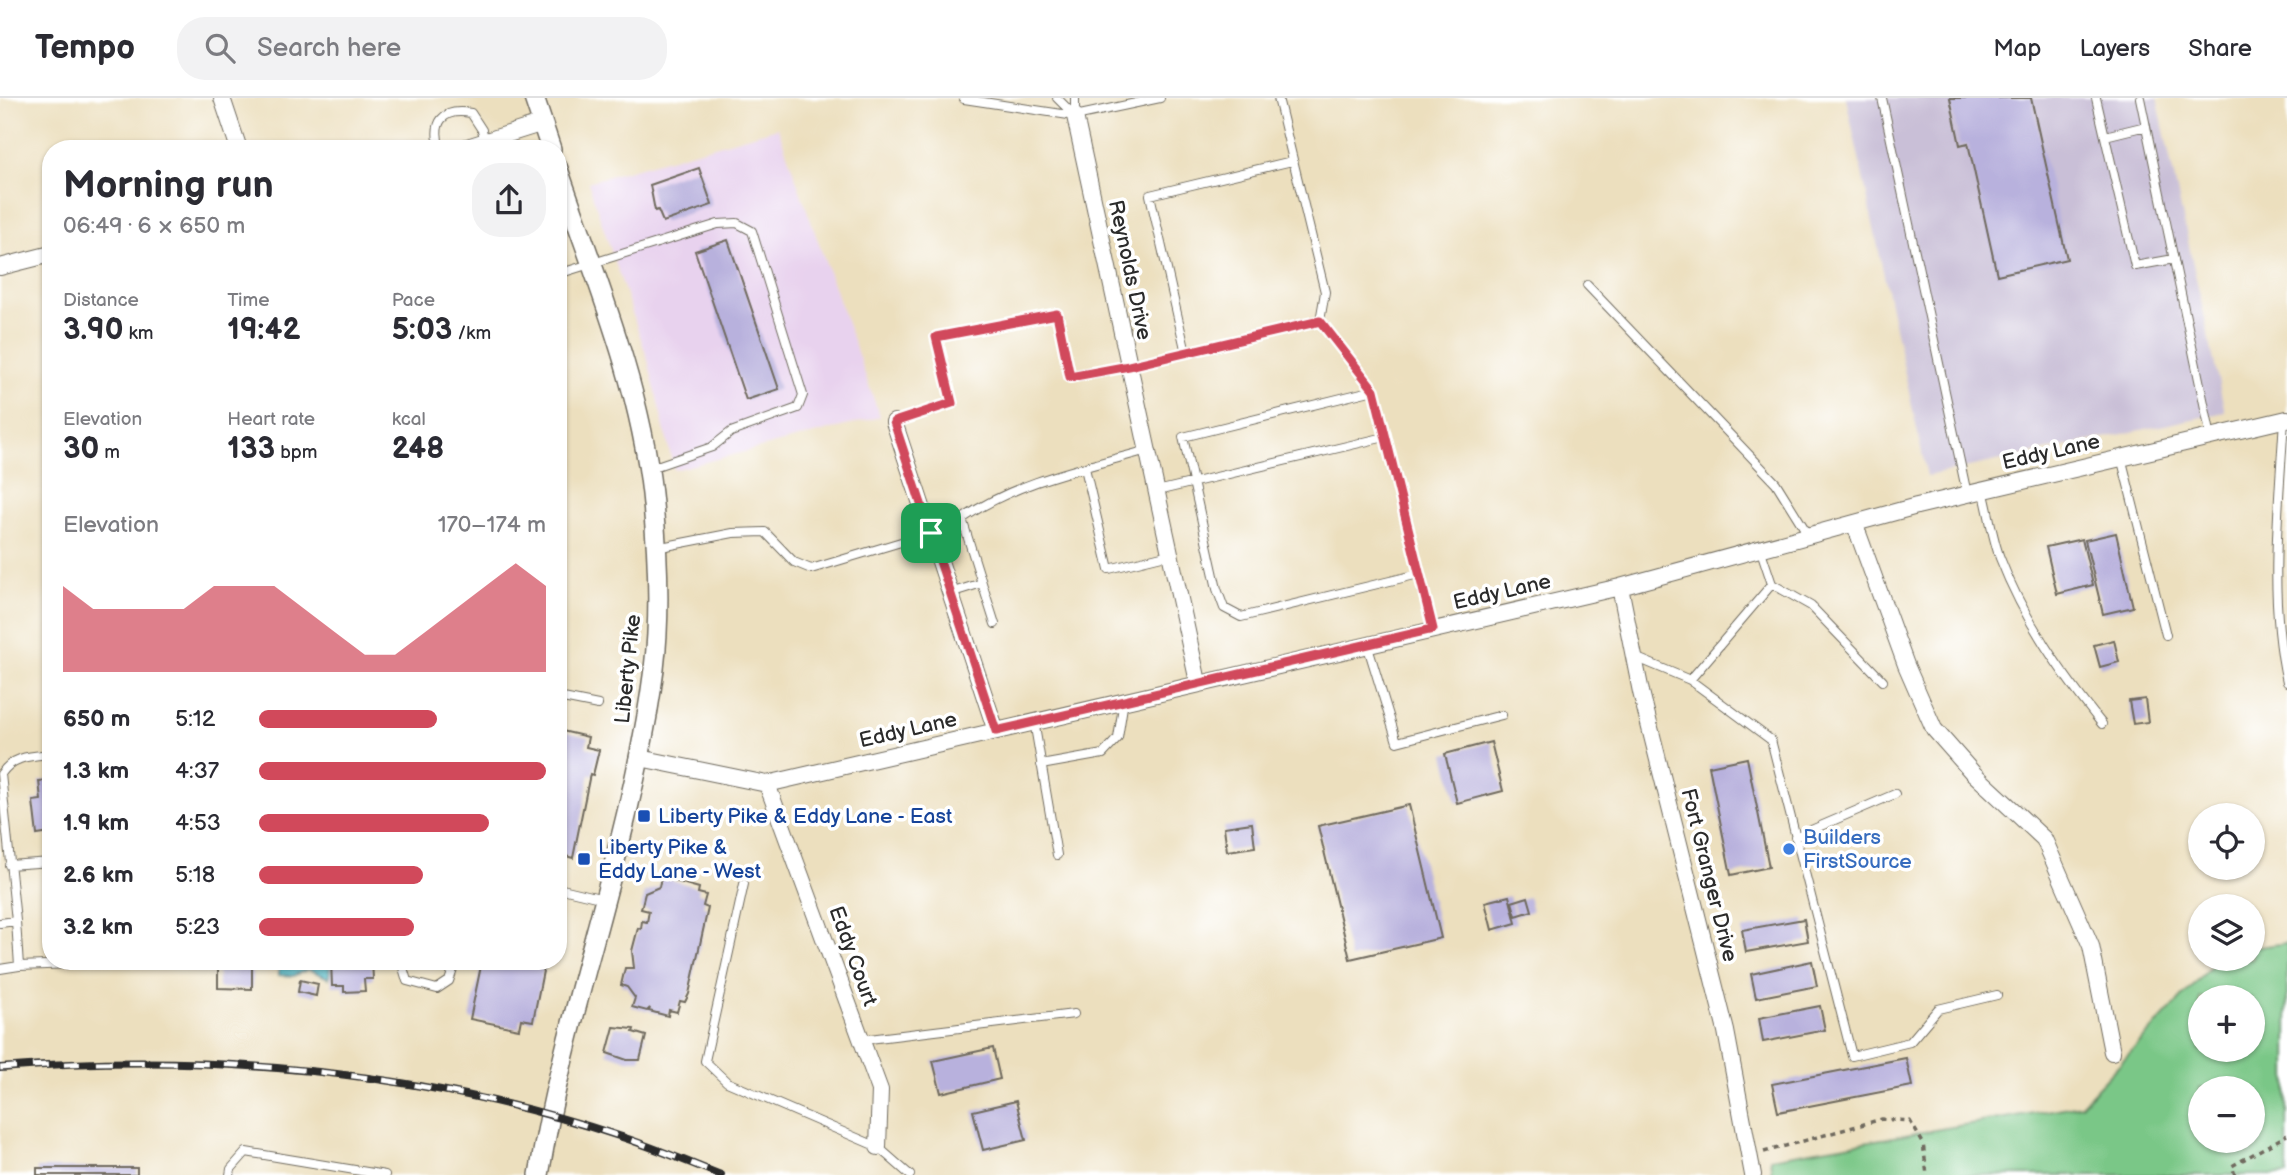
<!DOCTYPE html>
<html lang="en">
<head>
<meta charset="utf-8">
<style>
	:root { --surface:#fff; --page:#f2f2f3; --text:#2b2b33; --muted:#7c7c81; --line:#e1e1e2; --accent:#d1495b }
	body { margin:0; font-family:"Balsamiq Sans",sans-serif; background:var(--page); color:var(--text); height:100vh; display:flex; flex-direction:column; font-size:26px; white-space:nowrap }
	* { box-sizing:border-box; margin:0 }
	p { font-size:23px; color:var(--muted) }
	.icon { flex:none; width:38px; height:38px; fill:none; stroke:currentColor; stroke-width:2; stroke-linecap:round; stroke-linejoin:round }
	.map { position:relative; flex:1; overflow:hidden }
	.details { position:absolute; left:42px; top:42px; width:525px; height:830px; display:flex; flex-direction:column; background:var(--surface); border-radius:28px; box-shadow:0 2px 5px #0004 }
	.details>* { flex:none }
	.tools { position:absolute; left:2188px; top:705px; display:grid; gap:14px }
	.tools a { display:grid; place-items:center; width:77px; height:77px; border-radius:50%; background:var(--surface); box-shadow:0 2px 5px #0004; font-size:35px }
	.pin { position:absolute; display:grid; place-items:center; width:60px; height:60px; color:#fff; margin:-30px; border-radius:14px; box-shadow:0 4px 10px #0006 }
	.round { display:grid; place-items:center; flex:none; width:74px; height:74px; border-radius:28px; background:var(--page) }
	.head { display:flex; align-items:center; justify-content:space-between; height:119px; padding:0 21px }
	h1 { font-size:38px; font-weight:700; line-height:52px }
	.stats { display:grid; grid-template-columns:repeat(3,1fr); gap:10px; height:119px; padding:7px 21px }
	.stats div { display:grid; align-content:center }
	.stats b { font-size:30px; font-weight:700 }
	.stats small { font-size:19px; font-weight:400 }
	.stats p { font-size:19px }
	.chart { height:196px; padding:14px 21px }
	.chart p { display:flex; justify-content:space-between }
	.chart svg { width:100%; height:126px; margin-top:7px; fill:var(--accent); opacity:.7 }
	ul { padding:0 21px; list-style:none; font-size:23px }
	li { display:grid; grid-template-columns:112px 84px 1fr; align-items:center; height:52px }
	li i { height:18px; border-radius:9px; background:var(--accent) }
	header { display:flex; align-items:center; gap:42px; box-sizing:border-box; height:98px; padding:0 35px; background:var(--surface); border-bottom:2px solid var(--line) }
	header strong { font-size:33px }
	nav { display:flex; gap:38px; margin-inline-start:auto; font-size:24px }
	.search { width:490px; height:63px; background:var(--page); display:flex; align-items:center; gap:18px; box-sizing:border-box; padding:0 24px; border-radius:28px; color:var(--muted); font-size:26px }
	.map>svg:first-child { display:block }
	.built { fill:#e8d2ee }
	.industrial { fill:#c9bfd7 }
	.green { fill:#7ac787; stroke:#527959; stroke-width:2; fill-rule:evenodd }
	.water { fill:#50bdca; stroke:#3e747a; stroke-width:2 }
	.building { fill:#b8b1dd }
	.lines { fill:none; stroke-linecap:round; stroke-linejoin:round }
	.service-casing { stroke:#6f6a5e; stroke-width:10 }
	.minor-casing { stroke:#6f6a5e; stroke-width:18 }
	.tertiary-casing { stroke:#6f6a5e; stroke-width:22 }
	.path { stroke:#6f6a5e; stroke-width:3.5; stroke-dasharray:5 5; stroke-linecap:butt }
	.service { stroke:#fff; stroke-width:8 }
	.minor { stroke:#fff; stroke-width:16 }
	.tertiary { stroke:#fff; stroke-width:19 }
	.rail-casing { stroke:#2b2b2b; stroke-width:8 }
	.rail { stroke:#fff; stroke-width:5; stroke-dasharray:16; stroke-linecap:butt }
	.route-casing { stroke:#fff; stroke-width:14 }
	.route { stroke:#d1495b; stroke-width:9 }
	.transit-dot { fill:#1a4fb4; stroke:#fff; stroke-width:2.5 }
	.shop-dot { fill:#3f7fe0; stroke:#fff; stroke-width:2.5 }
	.labels { text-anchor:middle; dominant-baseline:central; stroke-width:7; stroke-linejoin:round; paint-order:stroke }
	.street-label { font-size:21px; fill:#2b2b2b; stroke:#fff }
	.transit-label { font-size:21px; fill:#164399; stroke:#fff; text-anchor:start }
	.shop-label { font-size:21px; fill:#366cbe; stroke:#fff; text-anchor:start }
</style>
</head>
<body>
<header>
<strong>Tempo</strong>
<div class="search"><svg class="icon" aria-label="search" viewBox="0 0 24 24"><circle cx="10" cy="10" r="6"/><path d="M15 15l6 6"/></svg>Search here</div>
<nav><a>Map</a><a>Layers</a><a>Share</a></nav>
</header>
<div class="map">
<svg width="2287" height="1077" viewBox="0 0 2287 1077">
	<rect width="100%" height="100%" fill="#fff"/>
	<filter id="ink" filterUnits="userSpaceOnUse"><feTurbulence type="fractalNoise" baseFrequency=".0143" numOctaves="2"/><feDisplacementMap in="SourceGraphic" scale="14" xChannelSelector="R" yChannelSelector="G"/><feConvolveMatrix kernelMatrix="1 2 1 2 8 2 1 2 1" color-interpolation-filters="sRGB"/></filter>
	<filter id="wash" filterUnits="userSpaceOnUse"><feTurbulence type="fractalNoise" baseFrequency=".00686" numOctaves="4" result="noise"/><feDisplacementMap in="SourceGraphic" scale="28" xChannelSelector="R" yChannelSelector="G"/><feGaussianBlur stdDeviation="1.57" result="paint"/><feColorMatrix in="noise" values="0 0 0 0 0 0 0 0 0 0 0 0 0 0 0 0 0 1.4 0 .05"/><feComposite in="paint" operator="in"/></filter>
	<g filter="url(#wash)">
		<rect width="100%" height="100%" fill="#ecdfbe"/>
		<path class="built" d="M 778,30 L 880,319 L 674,372 L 648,262 L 588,84 Z"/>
		<path class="industrial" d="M 1846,0 L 2157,0 L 2225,314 L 1927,378 Z"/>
		<path class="green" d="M 2287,845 L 2287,1077 L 1772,1077 L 1770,1060 L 2081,1007 L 2218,861 L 2252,861 L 2252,850 ZM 2200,900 L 2252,900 L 2252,952 L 2200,952 ZM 2200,990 L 2252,990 L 2252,1043 L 2200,1043 Z"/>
		<path class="water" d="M 279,863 L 330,863 L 329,880 L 308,871 L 293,878 L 279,877 Z"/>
		<g id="blocks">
			<path class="building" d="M 1950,0 L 2031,0 L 2067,161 L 1997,177 L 1968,45 L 1960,47 Z
				M 699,70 L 712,107 L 663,124 L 658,112 L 655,113 L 650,87 Z
				M 728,142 L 779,291 L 746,302 L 695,153 Z
				M 2116,435 L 2133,509 L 2103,516 L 2085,442 Z
				M 2082,441 L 2093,487 L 2057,496 L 2046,449 Z
				M 2114,542 L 2119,564 L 2100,569 L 2094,547 Z
				M 2145,601 L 2148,624 L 2133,626 L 2129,603 Z
				M 558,632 L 588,639 L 586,649 L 599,652 L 593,677 L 590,676 L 573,760 L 562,757 L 559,767 Z
				M 1491,644 L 1503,693 L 1457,705 L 1445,656 Z
				M 1747,660 L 1769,769 L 1731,777 L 1709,668 Z
				M 51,682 L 51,735 L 37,737 L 33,703 L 41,702 L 39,683 Z
				M 1409,707 L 1441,840 L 1350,861 L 1318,728 Z
				M 1252,725 L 1255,749 L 1227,753 L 1224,729 Z
				M 661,779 L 699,790 L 698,795 L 706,797 L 703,808 L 708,810 L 689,896 L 685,904 L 680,903 L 677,914 L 669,912 L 668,918 L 649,913 L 650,910 L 647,913 L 632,909 L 635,900 L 627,889 L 621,887 L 625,870 L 634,870 L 632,853 L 638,830 L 641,831 L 642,823 L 647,824 L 649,813 L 641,811 L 645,795 L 659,789 Z
				M 1509,798 L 1516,825 L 1492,832 L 1485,804 Z
				M 1528,799 L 1532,813 L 1516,818 L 1512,804 Z
				M 1804,821 L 1808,843 L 1746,854 L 1742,832 Z
				M 218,863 L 252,863 L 252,891 L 218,890 Z
				M 331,863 L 372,863 L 373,881 L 364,881 L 365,893 L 344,894 L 344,888 L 332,888 Z
				M 482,863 L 545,863 L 533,923 L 521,921 L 519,931 L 470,921 Z
				M 1812,863 L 1817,888 L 1756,900 L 1751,876 Z
				M 300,882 L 318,886 L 316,898 L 298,894 Z
				M 1820,908 L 1825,932 L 1763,944 L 1759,920 Z
				M 614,929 L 634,931 L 633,934 L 646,938 L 640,962 L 627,962 L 607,955 Z
				M 993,950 L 1000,981 L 941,995 L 933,963 Z
				M 1906,960 L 1912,988 L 1778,1014 L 1772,986 Z
				M 1016,1003 L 1026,1042 L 983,1052 L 973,1013 Z
				M 37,1070 L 137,1070 L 137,1077 L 37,1077 Z"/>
		</g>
	</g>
	<g filter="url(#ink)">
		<use href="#blocks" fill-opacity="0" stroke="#6f6a5e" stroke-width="2"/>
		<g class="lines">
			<defs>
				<path id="service" d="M 1057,0 L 1075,18
					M 1882,0 L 1967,396
					M 2096,0 L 2135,168 L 2174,161
					M 2140,0 L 2211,339
					M 964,1 L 1075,18 L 1160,0
					M 1075,18 L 1075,0
					M 2105,38 L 2146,28
					M 440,51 C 432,24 442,10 471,15 L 482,32 L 485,43
					M 558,176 L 718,126 L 737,125 L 752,133 L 803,297 L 798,310 L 731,334 L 712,349 L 648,371
					M 1587,187 L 1776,385 L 1809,438
					M 1320,223 L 1374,292 L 1433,531
					M 1186,255 L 1150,97 L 1292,63
					M 1374,292 L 1183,339 L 1217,491 L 1224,510 L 1241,519 L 1419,476
					M 2284,321 C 2279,408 2268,499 2287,584
					M 894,324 L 952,305 L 936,239 L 1057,216 L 1070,279 L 1129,268 L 1320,223 L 1325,194 L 1278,0
					M 2121,359 L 2166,537
					M 1085,370 L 1109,471 L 1170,456
					M 1983,392 C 1989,414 1992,439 2000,460 C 2024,522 2061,575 2102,626
					M 1157,393 L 1385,339
					M 656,450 L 733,435 L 765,434 L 794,464 L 811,471 L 931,435
					M 1760,450 L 1772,486 L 1811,508 L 1883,583
					M 982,485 L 995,526
					M 950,495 L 982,485 L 962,421 C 1017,383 1083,370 1148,352
					M 1367,546 L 1397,644 L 1502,617
					M 1635,559 L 1690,582 L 1772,486
					M 1690,582 L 1771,642 L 1852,958 L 1910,944 L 1938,911 L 1997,897
					M 558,599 L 598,607
					M 1034,623 L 1057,757
					M 1041,667 L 1103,656 L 1118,640 L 1124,602
					M 1795,739 L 1895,696
					M 9,767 L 51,764
					M 744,786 L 705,963 L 727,984 L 878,1049 L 910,1077
					M 558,790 L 604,801
					M 16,823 L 19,868 L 154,863
					M 0,825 L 16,823 L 1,676 C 13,658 30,658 51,656
					M 401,863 L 407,883 L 437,891 L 449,883 L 456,863
					M 0,871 L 19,868
					M 861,942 L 1074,916
					M 230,1077 L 231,1071 L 246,1054 L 385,1077"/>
				<path id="minor" d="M 222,0 L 239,51
					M 1075,18 L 1198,584
					M 461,51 L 543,25
					M 0,169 L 51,156
					M 894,324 L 996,633
					M 1855,427 L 1906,567 L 1934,631 L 1972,674 L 2044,741 L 2091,848 L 2112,954
					M 1620,489 L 1641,594 L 1726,933 L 1753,1077
					M 640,660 L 767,686 L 1620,489 L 1917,408 L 2287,321
					M 767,686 L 880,992 L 878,1049"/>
				<path id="tertiary" d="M 534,0 L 551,51
					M 539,1077 C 567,906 632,743 654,571 C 661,513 658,454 652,396 C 640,285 594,176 558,71"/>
			</defs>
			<use href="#service" class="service-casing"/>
			<use href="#minor" class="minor-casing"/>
			<use href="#tertiary" class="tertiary-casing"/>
			<path class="path" d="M 1764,1054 L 1882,1021 L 1910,1023 L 1923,1045 L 1927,1077
				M 2235,1077 L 2232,1068 L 2287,1037"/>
			<use href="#service" class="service"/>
			<use href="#minor" class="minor"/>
			<use href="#tertiary" class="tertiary"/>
			<defs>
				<path id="rail" d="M 0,970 C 208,954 423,972 622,1039 C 655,1050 688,1064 721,1077"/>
			</defs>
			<use href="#rail" class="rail-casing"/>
			<use href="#rail" class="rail"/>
		</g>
	</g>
	<g class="lines" filter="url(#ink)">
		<defs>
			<path id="route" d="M 1057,216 L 1070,279 L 1129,268 L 1320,223 L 1374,292 L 1433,531 L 996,633 L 894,324 L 952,305 L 936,239 Z"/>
		</defs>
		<use href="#route" class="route-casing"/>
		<use href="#route" class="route"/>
	</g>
	<g class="transit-dot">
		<rect x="637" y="711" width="14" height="14" rx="3.5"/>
		<rect x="577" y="754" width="14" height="14" rx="3.5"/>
	</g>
	<circle class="shop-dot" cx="1789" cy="751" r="7"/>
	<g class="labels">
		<g class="street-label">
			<text transform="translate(1130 172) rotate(78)">Reynolds Drive</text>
			<text transform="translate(2051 354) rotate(-13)">Eddy Lane</text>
			<text transform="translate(1502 494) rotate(-13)">Eddy Lane</text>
			<text transform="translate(628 571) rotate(-84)">Liberty Pike</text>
			<text transform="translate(908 632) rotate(-13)">Eddy Lane</text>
			<text transform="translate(1709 777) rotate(76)">Fort Granger Drive</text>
			<text transform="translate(853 858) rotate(70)">Eddy Court</text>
		</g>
		<g class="transit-label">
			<text x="658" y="718">Liberty Pike &amp; Eddy Lane - East</text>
			<text x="598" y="749">Liberty Pike &amp;<tspan x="598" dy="24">Eddy Lane - West</tspan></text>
		</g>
		<g class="shop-label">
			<text x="1803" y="739">Builders<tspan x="1803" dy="24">FirstSource</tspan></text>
		</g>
	</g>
</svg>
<div class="tools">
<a><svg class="icon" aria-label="locate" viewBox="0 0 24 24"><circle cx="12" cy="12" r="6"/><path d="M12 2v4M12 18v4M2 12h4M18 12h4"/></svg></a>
<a><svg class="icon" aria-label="layers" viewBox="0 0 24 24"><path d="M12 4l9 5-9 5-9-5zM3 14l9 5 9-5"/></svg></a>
<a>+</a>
<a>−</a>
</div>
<div class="pin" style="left:931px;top:435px;background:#1e9e55"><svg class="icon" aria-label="arrive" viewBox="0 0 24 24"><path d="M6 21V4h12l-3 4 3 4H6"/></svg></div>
<section class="details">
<div class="head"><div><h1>Morning run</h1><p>06:49 · 6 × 650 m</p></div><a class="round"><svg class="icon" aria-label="share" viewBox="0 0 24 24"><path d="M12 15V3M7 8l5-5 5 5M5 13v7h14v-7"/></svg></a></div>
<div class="stats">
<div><p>Distance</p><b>3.90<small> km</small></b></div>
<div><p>Time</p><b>19:42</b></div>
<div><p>Pace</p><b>5:03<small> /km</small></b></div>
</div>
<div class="stats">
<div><p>Elevation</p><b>30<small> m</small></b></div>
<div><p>Heart rate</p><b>133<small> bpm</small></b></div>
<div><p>kcal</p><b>248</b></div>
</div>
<div class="chart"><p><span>Elevation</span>170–174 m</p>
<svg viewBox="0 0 160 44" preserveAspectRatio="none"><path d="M0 44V14L10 22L20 22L30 22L40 22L50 14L60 14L70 14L80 22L90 30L100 38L110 38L120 30L130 22L140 14L150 6L160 14V44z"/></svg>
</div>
<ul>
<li><b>650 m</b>5:12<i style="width:62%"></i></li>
<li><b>1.3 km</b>4:37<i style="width:100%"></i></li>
<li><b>1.9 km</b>4:53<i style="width:80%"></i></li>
<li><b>2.6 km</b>5:18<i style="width:57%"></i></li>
<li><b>3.2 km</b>5:23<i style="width:54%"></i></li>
</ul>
</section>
</div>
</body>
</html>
